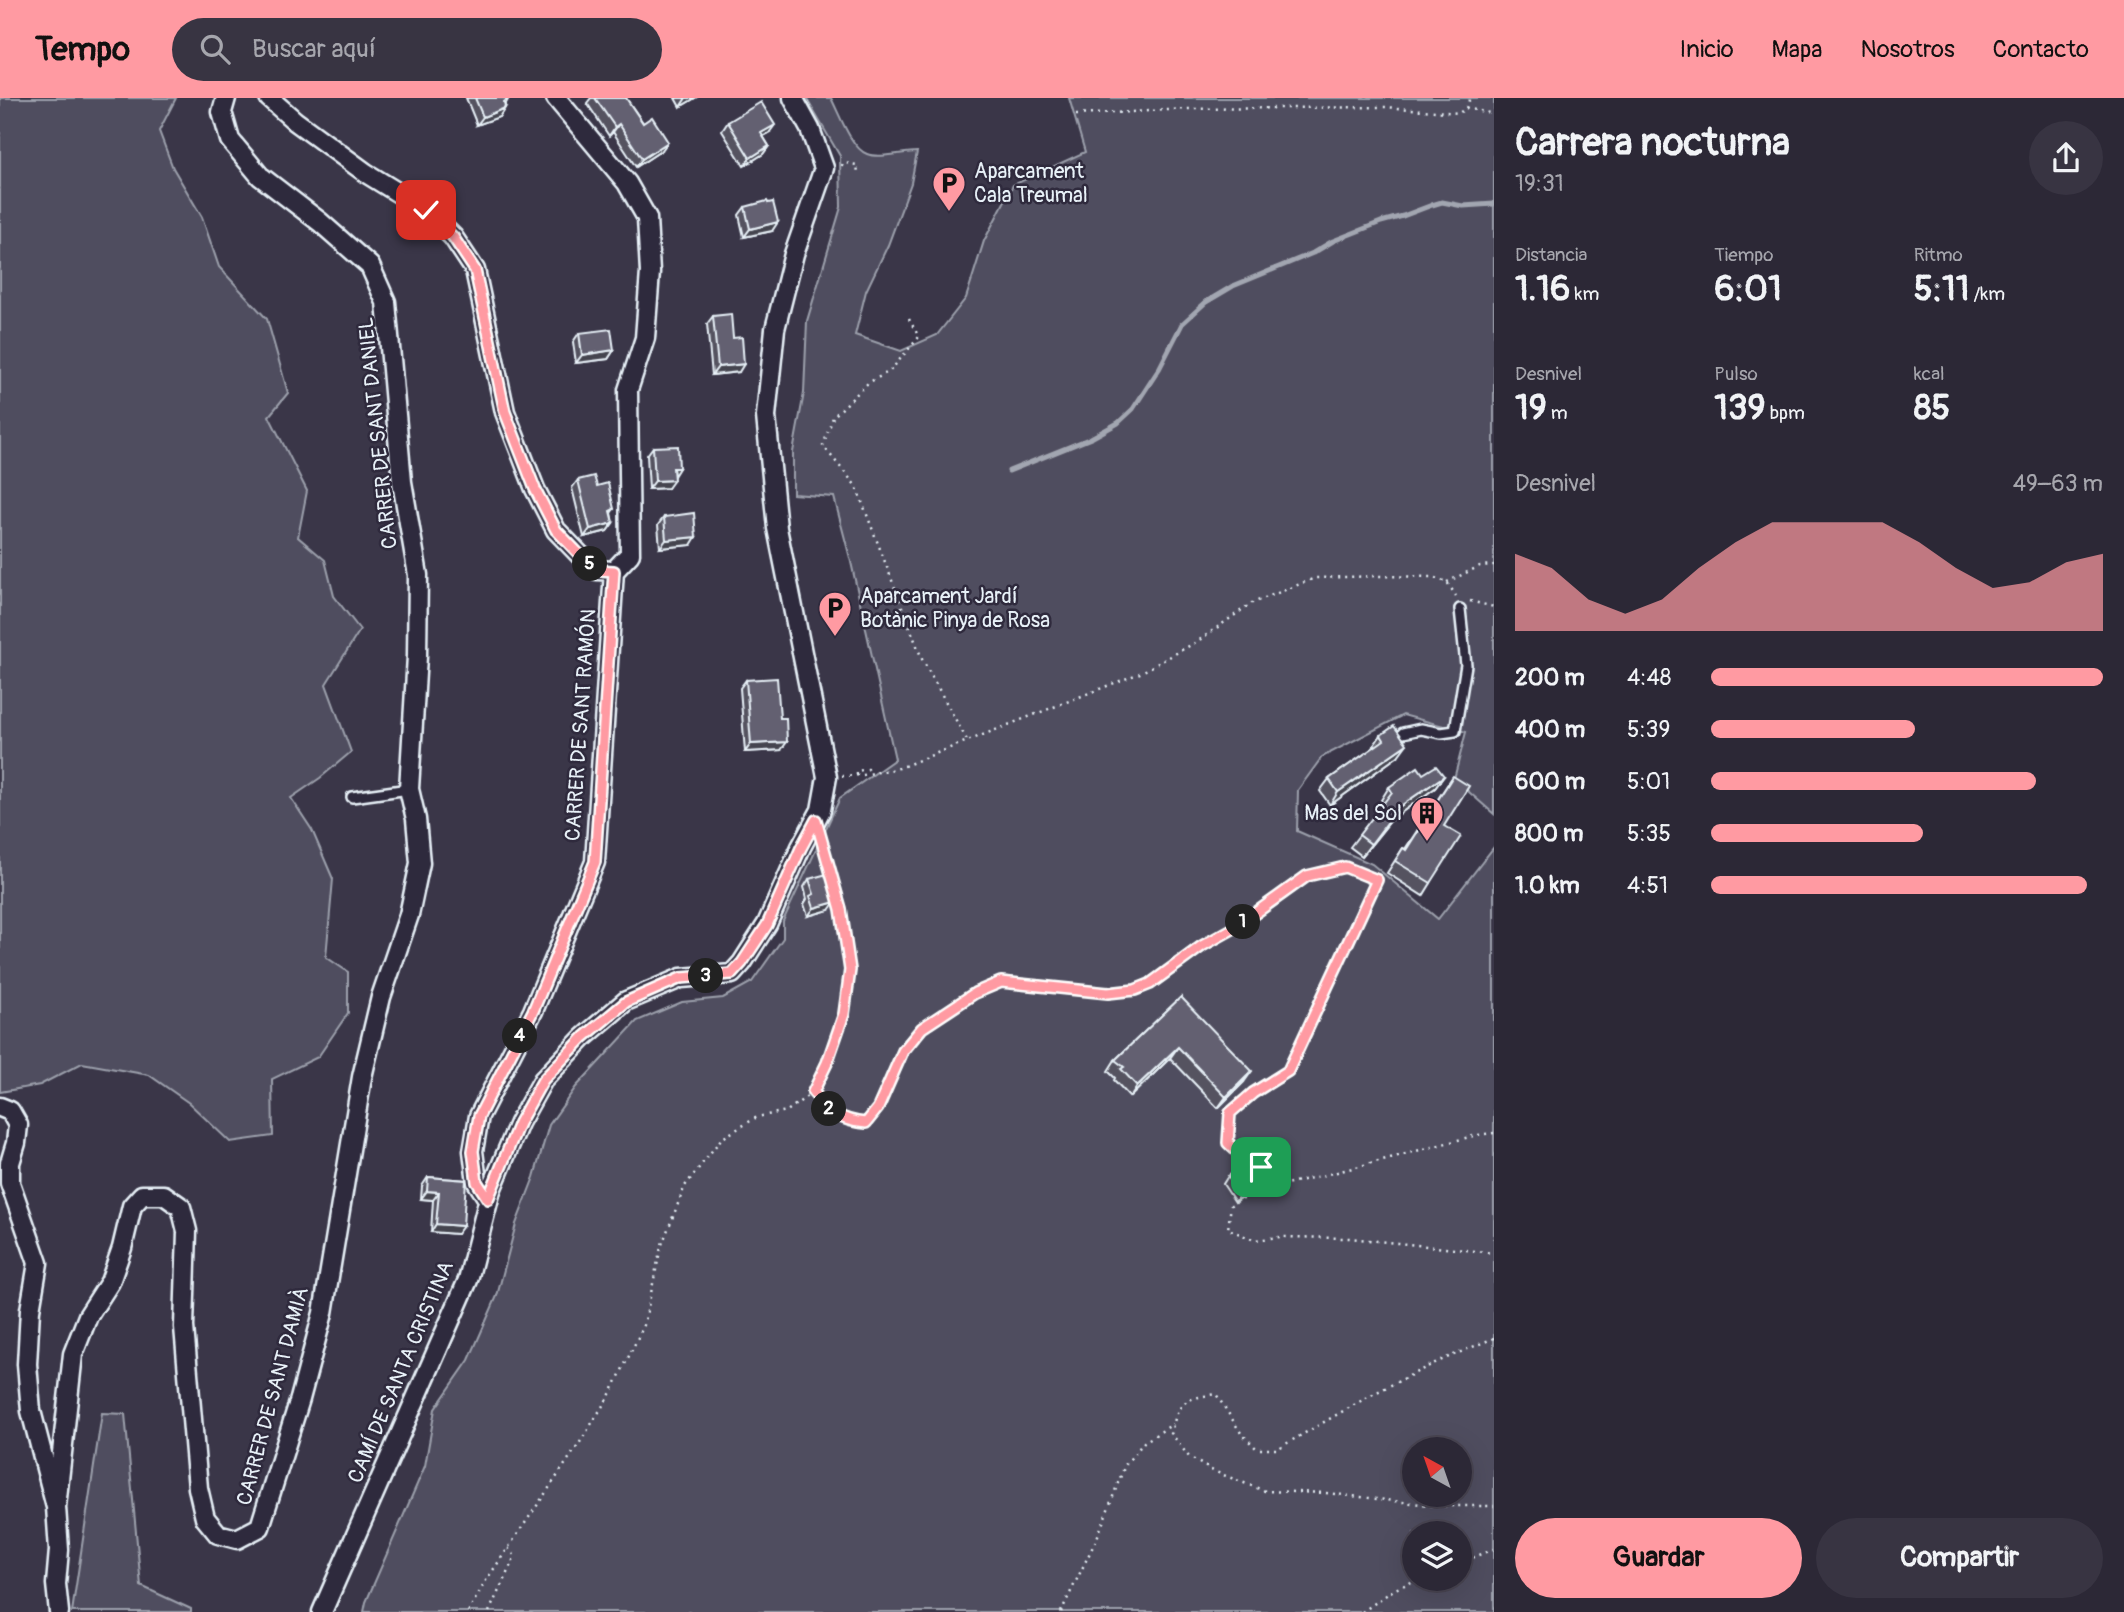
<!DOCTYPE html>
<html lang="es">
<head>
<meta charset="utf-8">
<style>
	:root { --surface:#2c2836; --page:#383442; --text:#f1f3f6; --muted:#a6a6ad; --line:#484451; --accent:#ff9aa2 }
	body { margin:0; font-family:Pangolin,sans-serif; background:var(--page); color:var(--text); height:100vh; display:flex; flex-direction:column; font-size:26px; white-space:nowrap }
	* { box-sizing:border-box; margin:0 }
	p { font-size:23px; color:var(--muted) }
	.icon { flex:none; width:38px; height:38px; fill:none; stroke:currentColor; stroke-width:2; stroke-linecap:round; stroke-linejoin:round }
	.map { position:relative; flex:1; overflow:hidden }
	.drawer { display:flex; flex-direction:column; background:var(--surface); width:630px }
	.drawer>* { flex:none }
	.needle { width:46px; rotate:320deg }
	.controls { position:absolute; left:1402px; top:1339px; display:grid; gap:14px }
	.controls a { display:grid; place-items:center; width:70px; height:70px; border-radius:50%; background:var(--surface); box-shadow:0 7px 28px #0002,0 0 0 2px var(--line); font-size:35px }
	.pin { position:absolute; display:grid; place-items:center; width:60px; height:60px; color:#fff; margin:-30px; border-radius:14px; box-shadow:0 4px 10px #0006 }
	.km { position:absolute; width:35px; height:35px; margin:-18px; border-radius:50%; background:#222; color:#fff; font-size:19px; line-height:35px; text-align:center }
	.round { display:grid; place-items:center; flex:none; width:74px; height:74px; border-radius:37px; background:var(--page) }
	.headline { display:flex; align-items:center; justify-content:space-between; height:119px; padding:0 21px }
	h1 { font-size:38px; font-weight:700; line-height:52px }
	.stats { display:grid; grid-template-columns:repeat(3,1fr); gap:10px; height:119px; padding:7px 21px }
	.stats div { display:grid; align-content:center }
	.stats b { font-size:35px; font-weight:700 }
	.stats small { font-size:19px; font-weight:400 }
	.stats p { font-size:19px }
	.chart { height:196px; padding:14px 21px }
	.chart p { display:flex; justify-content:space-between }
	.chart svg { width:100%; height:126px; margin-top:7px; fill:var(--accent); opacity:.7 }
	.action { display:flex; gap:14px; margin-top:auto; padding:14px 21px }
	.action a { flex:1; height:80px; border-radius:42px; background:var(--accent); color:#111; font-size:28px; font-weight:700; line-height:80px; text-align:center }
	.action a+a { background:var(--page); color:var(--text) }
	ul { padding:0 21px; list-style:none; font-size:23px }
	li { display:grid; grid-template-columns:112px 84px 1fr; align-items:center; height:52px }
	li i { height:18px; border-radius:9px; background:var(--accent) }
	header { display:flex; align-items:center; gap:42px; box-sizing:border-box; height:98px; padding:0 35px; background:var(--accent); color:#111 }
	header strong { font-size:33px }
	nav { display:flex; gap:38px; margin-inline-start:auto; font-size:24px }
	.search { width:490px; height:63px; background:var(--page); display:flex; align-items:center; gap:18px; box-sizing:border-box; padding:0 24px; border-radius:38px; color:var(--muted); font-size:26px }
	main { display:flex; flex:1; min-height:0 }
	.map>svg:first-child { display:block }
	.green { fill:#504e5f; stroke:#9ca0ac; stroke-width:2; fill-rule:evenodd }
	.lines { fill:none; stroke-linecap:round; stroke-linejoin:round }
	.stream { stroke:#a2a6b1; stroke-width:5 }
	.service-casing { stroke:#e8f1f8; stroke-width:14 }
	.minor-casing { stroke:#e8f1f8; stroke-width:23 }
	.path { stroke:#e8f1f8; stroke-width:2.5; stroke-dasharray:2 5; stroke-linecap:butt }
	.service { stroke:#2f2a3d; stroke-width:9 }
	.minor { stroke:#2f2a3d; stroke-width:18 }
	.wall { fill:#555361; stroke:#e8f1f8; stroke-width:2 }
	.shaded-wall { fill:#45444f; stroke:#e8f1f8; stroke-width:2 }
	.building { fill:#636171; stroke:#e8f1f8; stroke-width:2 }
	.route-casing { stroke:#fff; stroke-width:14 }
	.route { stroke:#ff9aa2; stroke-width:9 }
	.labels { text-anchor:middle; dominant-baseline:central; stroke-width:5; stroke-linejoin:round; paint-order:stroke }
	.poi-label { font-size:21px; fill:#e8f1f8; stroke:#2f2a3d; text-anchor:start }
	.street-label { font-size:21px; fill:#e8f1f8; stroke:#2f2a3d }
</style>
</head>
<body>
<header>
<strong>Tempo</strong>
<div class="search"><svg class="icon" aria-label="search" viewBox="0 0 24 24"><circle cx="10" cy="10" r="6"/><path d="M15 15l6 6"/></svg>Buscar aquí</div>
<nav><a>Inicio</a><a>Mapa</a><a>Nosotros</a><a>Contacto</a></nav>
</header>
<main>
<div class="map">
<svg width="1494" height="1514" viewBox="0 0 1494 1514">
	<rect width="100%" height="100%" fill="#3a3648"/>
	<filter id="ink" filterUnits="userSpaceOnUse"><feTurbulence type="fractalNoise" baseFrequency=".0143" numOctaves="2"/><feDisplacementMap in="SourceGraphic" scale="14" xChannelSelector="R" yChannelSelector="G"/><feConvolveMatrix kernelMatrix="1 2 1 2 8 2 1 2 1" color-interpolation-filters="sRGB"/></filter>
	<g filter="url(#ink)">
		<path class="green" d="M 0,0 L 176,0 L 159,33 L 173,70 L 202,119 L 219,169 L 267,221 L 288,295 L 269,318 L 307,393 L 298,439 L 325,462 L 334,498 L 360,532 L 326,586 L 351,654 L 320,680 L 291,700 L 312,732 L 333,781 L 326,859 L 348,874 L 348,915 L 318,959 L 272,981 L 273,1038 L 230,1044 L 189,1005 L 149,977 L 82,965 L 40,987 L 0,994 Z
			M 806,0 L 831,0 C 839,15 851,50 867,56 C 879,61 903,54 917,54 L 911,85 L 888,147 L 866,193 L 855,237 L 901,253 L 937,237 L 966,200 L 984,143 L 1013,87 L 1085,54 L 1069,0 L 1494,0 L 1494,716 L 1454,681 L 1466,634 L 1403,617 L 1322,659 L 1298,692 L 1297,733 L 1372,766 L 1438,821 L 1494,749 L 1494,1514 L 364,1514 L 366,1504 L 425,1368 L 435,1311 L 469,1262 L 497,1198 L 516,1126 L 534,1079 L 549,1027 L 576,989 L 637,923 L 682,904 L 723,900 L 752,884 L 783,840 L 783,823 L 840,700 L 895,661 L 851,464 L 834,399 L 793,396 L 793,354 L 804,295 L 807,223 L 841,109 L 840,58 ZM 1414,1351 L 1460,1351 L 1460,1396 L 1414,1396 ZM 1414,1435 L 1460,1435 L 1460,1480 L 1414,1480 Z
			M 102,1315 L 125,1316 L 141,1488 L 191,1511 L 191,1514 L 72,1514 Z"/>
		<g class="lines">
			<path class="stream" d="M 1009,373 L 1091,340 L 1118,325 L 1133,311 L 1159,271 L 1182,226 L 1206,204 L 1233,188 L 1313,155 L 1333,143 L 1381,124 L 1403,118 L 1432,107 L 1442,104 L 1463,108 L 1494,106"/>
			<defs>
				<path id="service" d="M 1403,635 L 1421,631 L 1441,635 L 1455,633 L 1466,567 L 1460,511
					M 352,699 L 409,691"/>
				<path id="minor" d="M 269,0 L 295,23 L 366,75 L 426,112 L 453,139 L 475,172 L 505,314 L 535,391 L 556,432 L 581,458 L 597,472 L 614,473
					M 0,1009 L 10,1013 L 18,1027 L 16,1045 L 10,1065 L 10,1085 L 38,1165 L 30,1212 L 27,1266 L 31,1313 L 56,1409 L 59,1452 L 56,1486 L 59,1514
					M 488,1101 L 477,1084 L 473,1053 L 479,1018 L 533,913 L 595,764 L 614,473 L 630,456 L 628,292 L 645,240 L 650,174 L 647,120 L 627,85 L 556,0
					M 56,1409 L 73,1256 L 88,1218 L 110,1184 L 122,1150 L 132,1108 L 142,1097 L 164,1097 L 181,1109 L 187,1133 L 184,1229 L 198,1390 L 205,1420 L 218,1436 L 237,1441 L 260,1429 L 300,1301 L 323,1215 L 362,979 L 381,899 L 409,817 L 420,765 L 416,721 L 409,691 L 417,558 L 418,477 L 402,384 L 386,204 L 370,168 L 320,124 L 260,78 L 230,42 L 222,14 L 226,0
					M 322,1514 L 468,1182 L 491,1092 L 519,1025 L 543,982 L 584,939 L 626,903 L 681,880 L 732,876 L 742,865 L 767,826 L 801,749 L 821,712 L 827,679 L 777,430 L 766,318 L 775,231 L 794,156 L 824,70 L 810,31 L 793,0"/>
			</defs>
			<use href="#service" class="service-casing"/>
			<use href="#minor" class="minor-casing"/>
			<path class="path" d="M 1466,10 L 1494,16
				M 1076,17 L 1186,11 L 1386,9 L 1459,15 L 1466,10 L 1469,3 L 1467,0
				M 842,68 L 843,65 L 857,67 L 858,75
				M 909,221 L 919,239 L 890,273 L 868,285 L 833,319 L 823,348 L 856,388 L 922,561 L 968,644
				M 1447,484 L 1480,468 L 1494,467
				M 1470,503 L 1494,509
				M 857,677 L 857,673 L 868,671 L 869,676
				M 842,678 L 863,677 L 899,670 L 1140,575 L 1198,543 L 1252,505 L 1315,480 L 1378,478 L 1432,479 L 1447,484 L 1456,498
				M 813,994 C 830,1013 839,1023 866,1025 L 878,1010 L 903,953 L 922,930 L 975,895 L 1001,884 L 1108,895 L 1135,892 L 1150,886 L 1202,848 L 1236,829 L 1307,778 L 1345,769 L 1377,782 L 1288,973 L 1253,995 L 1229,1015 L 1228,1045 L 1247,1063 L 1261,1069 L 1256,1093
				M 1494,1035 L 1477,1037 L 1337,1074 L 1256,1093 L 1231,1107 L 1228,1131 L 1254,1142 L 1280,1139 L 1349,1140 L 1494,1155
				M 1494,1240 L 1437,1264 L 1373,1296 L 1277,1351 L 1257,1351 L 1241,1335 L 1216,1296 C 1184,1301 1179,1302 1171,1335 L 1189,1359 L 1213,1373 L 1265,1393 L 1326,1395 L 1437,1408 L 1494,1408
				M 1460,1465 L 1494,1451
				M 468,1514 L 487,1481 L 579,1346 L 612,1293 L 644,1227 L 661,1149 L 685,1088 L 721,1041 L 757,1019 L 787,1013 L 813,994 L 827,965 L 843,916 L 850,872 L 841,811 L 823,747
				M 489,1514 L 515,1458 L 508,1450
				M 1061,1514 L 1097,1440 L 1125,1367 L 1144,1344 L 1173,1326
				M 1362,1514 L 1395,1491 L 1421,1480"/>
			<use href="#service" class="service"/>
			<use href="#minor" class="minor"/>
		</g>
		<path class="wall" d="M 466,0 L 509,0 L 505,7 L 505,10 L 499,19 L 477,27 Z
			M 591,0 L 626,0 L 662,52 L 636,69 L 613,34 L 609,38 L 587,5 Z
			M 675,0 L 695,0 L 680,9 Z
			M 728,24 L 769,35 L 763,38 L 769,48 L 763,56 L 744,68 L 722,33 Z
			M 745,109 L 772,133 L 744,139 L 739,117 Z
			M 713,218 L 733,240 L 739,274 L 712,277 L 707,226 Z
			M 579,235 L 614,252 L 608,261 L 576,265 L 573,244 Z
			M 653,349 L 674,378 L 668,390 L 649,391 L 647,357 Z
			M 578,382 L 597,388 L 614,411 L 611,415 L 613,425 L 607,433 L 584,439 L 572,390 Z
			M 664,419 L 691,447 L 660,450 L 658,427 Z
			M 746,582 L 781,652 L 745,654 L 740,590 Z
			M 1381,637 L 1398,658 L 1330,707 L 1320,693 L 1329,681 L 1373,650 L 1372,650 Z
			M 1423,676 L 1444,678 L 1435,690 L 1391,722 L 1362,758 L 1350,749 L 1383,706 L 1381,702 L 1389,689 Z
			M 1453,678 L 1444,728 L 1431,785 L 1423,798 L 1387,775 L 1403,750 L 1405,751 Z
			M 809,781 L 829,812 L 808,818 L 804,806 L 807,801 L 804,789 Z
			M 1181,899 L 1244,984 L 1218,1010 L 1170,960 L 1130,999 L 1114,982 L 1115,980 L 1108,973 L 1115,962 Z
			M 1228,1078 L 1260,1083 L 1254,1091 L 1235,1104 L 1223,1086 Z
			M 428,1079 L 466,1082 L 457,1136 L 431,1134 L 433,1102 L 421,1101 L 422,1088 Z"/>
		<path class="shaded-wall" d="M 686,0 L 695,0 L 680,9 Z
			M 505,10 L 499,19 L 477,27 L 483,19 Z
			M 619,26 L 613,34 L 609,38 L 615,29 Z
			M 775,27 L 769,35 L 755,43 L 761,35 Z
			M 668,44 L 662,52 L 636,69 L 642,61 Z
			M 769,48 L 763,56 L 744,68 L 750,60 Z
			M 778,124 L 772,133 L 744,139 L 750,131 Z
			M 614,252 L 608,261 L 576,265 L 582,257 Z
			M 744,266 L 739,274 L 712,277 L 718,269 Z
			M 673,370 L 679,370 L 674,378 Z
			M 674,382 L 668,390 L 649,391 L 655,383 Z
			M 613,425 L 607,433 L 584,439 L 590,431 Z
			M 696,439 L 691,447 L 660,450 L 666,442 Z
			M 787,644 L 781,652 L 745,654 L 751,646 Z
			M 1407,646 L 1398,658 L 1330,707 L 1338,694 Z
			M 1444,678 L 1435,690 L 1391,722 L 1362,758 L 1399,709 Z
			M 835,804 L 829,812 L 808,818 L 814,810 Z
			M 1178,949 L 1170,960 L 1130,999 L 1137,988 Z
			M 1252,973 L 1244,984 L 1218,1010 L 1226,999 Z
			M 1260,1083 L 1254,1091 L 1235,1104 L 1240,1096 Z
			M 427,1093 L 439,1094 L 433,1102 L 421,1101 Z
			M 436,1126 L 463,1128 L 457,1136 L 431,1134 Z"/>
		<path class="building" d="M 475,0 L 509,0 L 504,4 L 505,10 L 483,19 Z
			M 595,0 L 626,0 L 643,25 L 652,19 L 668,44 L 642,61 L 619,26 L 615,29 Z
			M 761,4 L 775,27 L 761,35 L 769,48 L 750,60 L 728,24 Z
			M 767,103 L 768,105 L 773,104 L 778,124 L 750,131 L 745,109 Z
			M 731,216 L 733,240 L 742,239 L 744,266 L 718,269 L 713,218 Z
			M 611,231 L 614,252 L 582,257 L 579,235 Z
			M 678,348 L 679,370 L 673,370 L 674,382 L 655,383 L 653,349 Z
			M 594,378 L 597,388 L 608,385 L 614,411 L 610,413 L 613,425 L 590,431 L 578,382 Z
			M 694,415 L 696,439 L 666,442 L 664,419 Z
			M 777,580 L 780,620 L 786,620 L 787,644 L 751,646 L 746,582 Z
			M 1394,628 L 1407,646 L 1338,694 L 1329,681 L 1384,642 L 1381,637 Z
			M 1436,668 L 1444,678 L 1399,709 L 1371,746 L 1359,737 L 1392,694 L 1389,689 L 1418,669 L 1423,676 Z
			M 1453,678 L 1469,688 L 1444,728 L 1461,738 L 1431,785 L 1395,763 L 1403,750 L 1406,752 Z
			M 827,776 L 835,804 L 814,810 L 810,798 L 814,796 L 809,781 Z
			M 1181,899 L 1252,973 L 1226,999 L 1178,949 L 1137,988 L 1121,971 L 1124,969 L 1115,962 Z
			M 1248,1065 L 1260,1083 L 1240,1096 L 1228,1078 Z
			M 428,1079 L 466,1082 L 463,1128 L 436,1126 L 439,1094 L 427,1093 Z"/>
	</g>
	<g class="lines" filter="url(#ink)">
		<defs>
			<path id="route" d="M 426,112 L 453,139 L 475,172 L 505,314 L 535,391 L 556,432 L 581,458 L 597,472 L 614,473 L 595,764 L 533,913 L 479,1018 L 473,1053 L 477,1084 L 488,1101 L 519,1025 L 543,982 L 584,939 L 626,904 L 681,880 L 732,876 L 742,865 L 767,827 L 801,750 L 816,722 L 841,811 L 850,872 L 844,916 L 827,965 L 813,994 C 830,1013 839,1023 866,1025 L 878,1010 L 903,953 L 922,930 L 975,895 L 1001,884 L 1108,895 L 1135,892 L 1150,886 L 1202,848 L 1236,829 L 1307,778 L 1345,769 L 1377,782 L 1288,973 L 1253,995 L 1230,1015 L 1228,1045 L 1247,1063 L 1261,1069"/>
		</defs>
		<use href="#route" class="route-casing"/>
		<use href="#route" class="route"/>
	</g>
	<defs>
		<symbol id="parking-pin" viewBox="-11 -11 22 30"><path d="M0 17L-7.5 6A9.5 9.5 0 1 1 7.5 6Z" fill="#ff9aa2" stroke="#2f2a3d"/><path d="M-3.5-5.5H1a3.5 3.5 0 0 1 0 7H-1V5.5H-3.5ZM-1-3.4V-.6H.8a1.4 1.4 0 0 0 0-2.8Z" fill="#111"/></symbol>
		<symbol id="building-pin" viewBox="-11 -11 22 30"><path d="M0 17L-7.5 6A9.5 9.5 0 1 1 7.5 6Z" fill="#ff9aa2" stroke="#2f2a3d"/><path d="M-4-6H4V6H1V3H-1V6H-4ZM-2.5-4.3h1.7v1.8h-1.7ZM.8-4.3h1.7v1.8H.8ZM-2.5-1h1.7V.8h-1.7ZM.8-1h1.7V.8H.8Z" fill="#111"/></symbol>
	</defs>
	<g fill-rule="evenodd">
		<use href="#parking-pin" x="930" y="66" width="38" height="52"/>
		<use href="#parking-pin" x="816" y="491" width="38" height="52"/>
		<use href="#building-pin" x="1408" y="696" width="38" height="52"/>
	</g>
	<g class="labels">
		<g class="poi-label">
			<text x="974" y="73">Aparcament<tspan x="974" dy="24">Cala Treumal</tspan></text>
			<text x="860" y="498">Aparcament Jardí<tspan x="860" dy="24">Botànic Pinya de Rosa</tspan></text>
			<text x="1402" y="715" text-anchor="end">Mas del Sol</text>
		</g>
		<g class="street-label">
			<text transform="translate(378 335) rotate(-96)">CARRER DE SANT DANIEL</text>
			<text transform="translate(581 627) rotate(-86)">CARRER DE SANT RAMÓN</text>
			<text transform="translate(401 1274) rotate(-67)">CAMÍ DE SANTA CRISTINA</text>
			<text transform="translate(273 1298) rotate(-75)">CARRER DE SANT DAMIÀ</text>
		</g>
	</g>
</svg>
<div class="controls">
<a><svg class="needle" viewBox="-14 -14 28 28"><path d="M0-13l5 13h-10z" fill="#e53935"/><path d="M0 13l5-13h-10z" fill="#a6a6ad"/></svg></a>
<a><svg class="icon" aria-label="layers" viewBox="0 0 24 24"><path d="M12 4l9 5-9 5-9-5zM3 14l9 5 9-5"/></svg></a>
</div>
<div class="pin" style="left:1261px;top:1069px;background:#1e9e55"><svg class="icon" aria-label="arrive" viewBox="0 0 24 24"><path d="M6 21V4h12l-3 4 3 4H6"/></svg></div>
<div class="pin" style="left:426px;top:112px;background:#d93025"><svg class="icon" aria-label="check" viewBox="0 0 24 24"><path d="M5 12l5 5 9-10"/></svg></div>
<b class="km" style="left:1243px;top:824px">1</b>
<b class="km" style="left:829px;top:1011px">2</b>
<b class="km" style="left:706px;top:878px">3</b>
<b class="km" style="left:520px;top:938px">4</b>
<b class="km" style="left:590px;top:466px">5</b>
</div>
<section class="drawer">
<div class="headline"><div><h1>Carrera nocturna</h1><p>19:31</p></div><a class="round"><svg class="icon" aria-label="share" viewBox="0 0 24 24"><path d="M12 15V3M7 8l5-5 5 5M5 13v7h14v-7"/></svg></a></div>
<div class="stats">
<div><p>Distancia</p><b>1.16<small> km</small></b></div>
<div><p>Tiempo</p><b>6:01</b></div>
<div><p>Ritmo</p><b>5:11<small> /km</small></b></div>
</div>
<div class="stats">
<div><p>Desnivel</p><b>19<small> m</small></b></div>
<div><p>Pulso</p><b>139<small> bpm</small></b></div>
<div><p>kcal</p><b>85</b></div>
</div>
<div class="chart"><p><span>Desnivel</span>49–63 m</p>
<svg viewBox="0 0 160 44" preserveAspectRatio="none"><path d="M0 44V17L10 22L20 33L30 38L40 33L50 22L60 13L70 6L80 6L90 6L100 6L110 13L120 22L130 29L140 27L150 20L160 17V44z"/></svg>
</div>
<ul>
<li><b>200 m</b>4:48<i style="width:100%"></i></li>
<li><b>400 m</b>5:39<i style="width:52%"></i></li>
<li><b>600 m</b>5:01<i style="width:83%"></i></li>
<li><b>800 m</b>5:35<i style="width:54%"></i></li>
<li><b>1.0 km</b>4:51<i style="width:96%"></i></li>
</ul>
<div class="action"><a>Guardar</a><a>Compartir</a></div>
</section>
</main>
</body>
</html>
